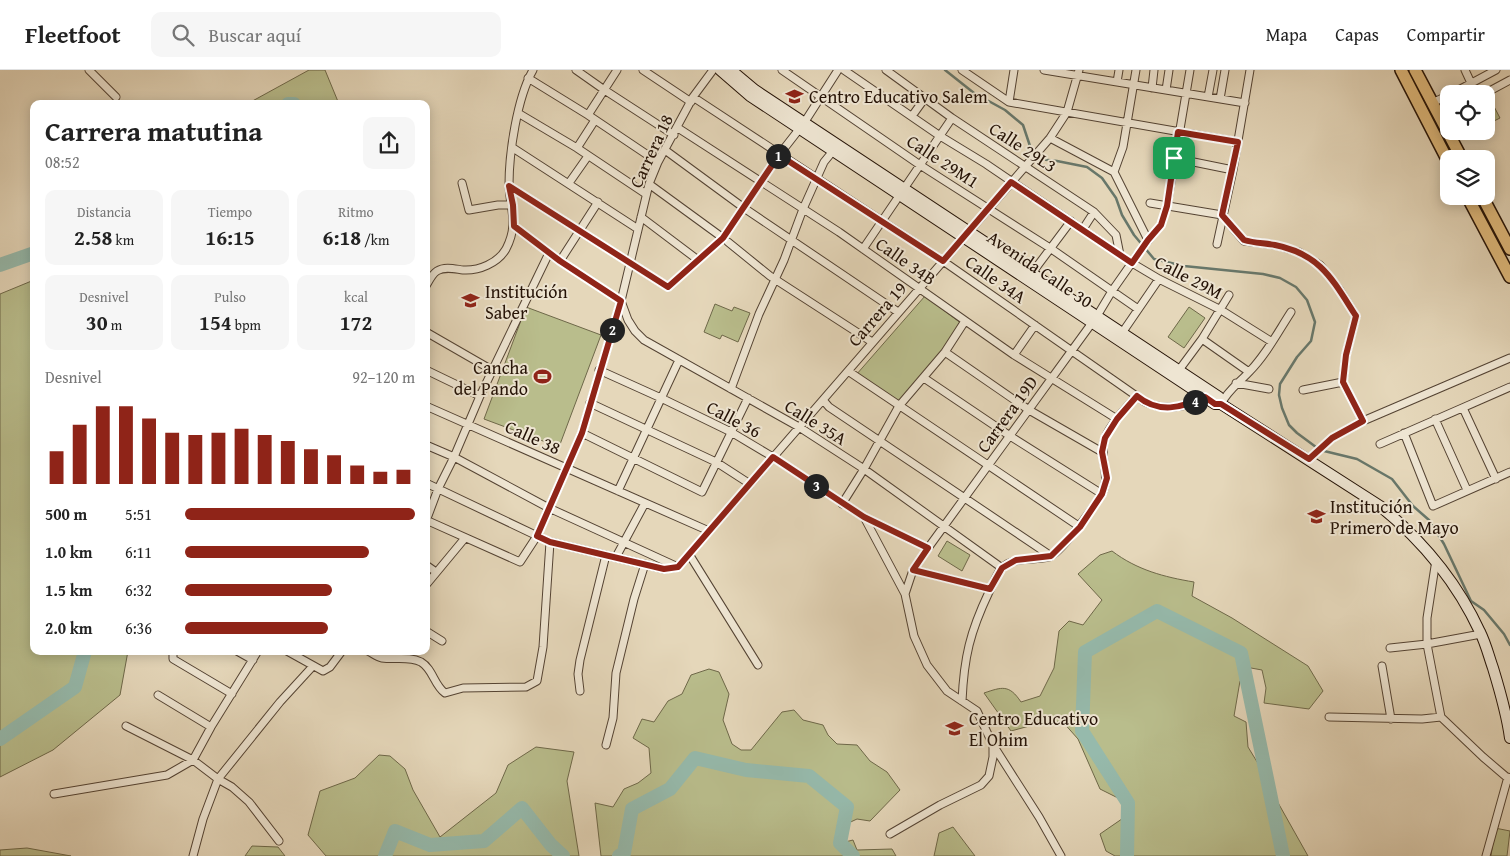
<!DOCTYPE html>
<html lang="es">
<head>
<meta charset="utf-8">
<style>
	:root { --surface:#fff; --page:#f6f6f6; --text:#222; --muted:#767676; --line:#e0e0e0; --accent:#8f2418 }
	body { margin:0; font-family:"Gentium Book Plus",serif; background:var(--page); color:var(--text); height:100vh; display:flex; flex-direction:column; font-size:19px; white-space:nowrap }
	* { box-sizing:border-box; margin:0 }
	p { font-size:16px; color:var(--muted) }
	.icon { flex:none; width:28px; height:28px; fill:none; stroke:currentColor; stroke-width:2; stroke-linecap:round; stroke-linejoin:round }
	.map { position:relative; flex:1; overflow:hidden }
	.sheet { position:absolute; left:30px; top:30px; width:400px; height:555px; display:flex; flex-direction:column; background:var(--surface); border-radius:10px; box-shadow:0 2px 12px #0003 }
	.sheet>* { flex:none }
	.tools { position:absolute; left:1440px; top:15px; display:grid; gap:10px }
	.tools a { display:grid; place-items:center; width:55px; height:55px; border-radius:10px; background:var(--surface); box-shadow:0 2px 12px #0003; font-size:25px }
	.pin { position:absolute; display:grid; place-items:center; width:42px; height:42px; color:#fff; margin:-21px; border-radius:10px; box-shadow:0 2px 8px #0006 }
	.km { position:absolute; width:25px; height:25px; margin:-12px; border-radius:50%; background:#222; color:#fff; font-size:14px; line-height:25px; text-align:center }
	.round { display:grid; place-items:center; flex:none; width:52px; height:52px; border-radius:10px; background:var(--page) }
	.overview { display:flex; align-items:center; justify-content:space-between; height:85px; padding:0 15px }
	h1 { font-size:28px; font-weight:700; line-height:38px }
	.figures { display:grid; grid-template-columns:repeat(3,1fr); gap:8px; height:85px; padding:5px 15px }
	.figures div { display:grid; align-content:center; border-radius:10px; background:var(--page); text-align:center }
	.figures b { font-size:21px; font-weight:700 }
	.figures small { font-size:14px; font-weight:400 }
	.figures p { font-size:14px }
	.chart { height:140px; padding:10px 15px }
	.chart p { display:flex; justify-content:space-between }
	.chart svg { width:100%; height:90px; margin-top:5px; stroke:var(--accent); stroke-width:6 }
	ul { padding:0 15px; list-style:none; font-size:16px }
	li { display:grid; grid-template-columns:80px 60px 1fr; align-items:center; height:38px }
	li i { height:12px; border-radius:6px; background:var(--accent) }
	header { display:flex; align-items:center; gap:30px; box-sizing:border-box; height:70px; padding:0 25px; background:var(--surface); border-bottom:1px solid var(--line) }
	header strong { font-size:24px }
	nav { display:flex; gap:28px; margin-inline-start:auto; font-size:18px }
	.search { width:350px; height:45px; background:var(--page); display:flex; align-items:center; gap:12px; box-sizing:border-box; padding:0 18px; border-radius:10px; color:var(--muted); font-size:19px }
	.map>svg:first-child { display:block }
	.green { fill:#b9bd8c; stroke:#6e6849 }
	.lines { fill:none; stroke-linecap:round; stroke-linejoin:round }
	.stream { stroke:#68776a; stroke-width:2.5 }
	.river { stroke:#96baac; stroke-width:14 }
	.pedestrian-casing { stroke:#544333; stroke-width:8 }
	.minor-casing { stroke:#544333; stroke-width:9 }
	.secondary-casing { stroke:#241206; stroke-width:12 }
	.primary-casing { stroke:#241206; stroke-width:14 }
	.pedestrian { stroke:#eee5d2; stroke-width:5.5 }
	.minor { stroke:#eee5d2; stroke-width:7 }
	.secondary { stroke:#eee5d2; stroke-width:10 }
	.primary { stroke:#e2bc7d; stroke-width:11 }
	.route-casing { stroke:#fff; stroke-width:10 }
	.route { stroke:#8f2418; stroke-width:6 }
	.labels { text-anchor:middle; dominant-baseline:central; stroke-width:4; stroke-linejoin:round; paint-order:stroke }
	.poi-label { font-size:18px; fill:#241206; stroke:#eee5d2; text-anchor:start }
	.street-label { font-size:18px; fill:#241206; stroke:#eee5d2 }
</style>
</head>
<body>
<header>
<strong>Fleetfoot</strong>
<div class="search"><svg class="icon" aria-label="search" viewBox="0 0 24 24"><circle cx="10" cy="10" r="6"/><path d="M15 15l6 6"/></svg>Buscar aquí</div>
<nav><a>Mapa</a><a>Capas</a><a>Compartir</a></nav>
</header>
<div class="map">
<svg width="1510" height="786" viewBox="0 0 1510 786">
	<rect width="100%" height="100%" fill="#e5d7ba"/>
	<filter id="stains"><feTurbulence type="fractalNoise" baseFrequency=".004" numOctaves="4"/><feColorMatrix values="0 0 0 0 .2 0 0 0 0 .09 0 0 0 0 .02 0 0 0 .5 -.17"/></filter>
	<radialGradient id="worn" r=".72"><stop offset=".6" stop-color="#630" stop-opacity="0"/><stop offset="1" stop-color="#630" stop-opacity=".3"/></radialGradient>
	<path class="green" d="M 309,0 L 325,0 L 339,34 L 247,34 Z
		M 1488,25 L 1500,48 L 1486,55 L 1486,26 Z
		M 34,210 L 34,581 L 128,581 L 120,625 L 53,680 L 0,707 L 0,224 Z
		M 925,226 L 962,254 L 902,333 L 856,305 Z
		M 715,234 L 732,241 L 734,237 L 750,243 L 738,272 L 722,265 L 720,269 L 704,262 Z
		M 526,237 L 601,265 L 559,377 L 484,349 Z
		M 1189,237 L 1205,248 L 1184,278 L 1168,267 Z
		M 947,471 L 970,485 L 962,501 L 938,486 Z
		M 1112,481 C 1137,500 1164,507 1194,512 L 1192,526 L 1232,548 L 1308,596 L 1323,621 L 1309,639 L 1264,633 L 1266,618 L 1262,600 L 1251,598 L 1240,611 L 1234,646 L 1246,652 L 1248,677 L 1259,695 L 1264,715 L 1272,722 L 1308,786 L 1115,786 L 1106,781 L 1100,764 L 1132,742 L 1126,732 L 1100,719 L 1078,669 L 1062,651 L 1033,655 L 1011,661 L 984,623 C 1002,617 1009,614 1021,632 L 1040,626 L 1054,598 L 1059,561 L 1069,551 L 1083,555 L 1102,530 L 1078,504 L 1100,485 Z
		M 709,599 L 719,602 L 729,624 L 723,650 L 732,674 L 741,680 L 751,680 L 782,642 L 794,640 L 803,650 L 823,655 L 828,665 L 837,674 L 857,675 L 870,691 L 887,702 L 900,720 L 870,751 L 857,749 L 840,757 L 839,760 L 845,772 L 853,770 L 857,780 L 892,779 L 896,786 L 601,786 L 595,733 L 613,737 L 624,719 L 638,713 L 651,703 L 649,678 L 633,668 L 642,649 L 654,652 L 668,631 L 682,624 L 691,605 Z
		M 536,677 L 574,682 L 567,711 L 579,786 L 326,786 L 308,765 L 320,721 L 355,708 L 379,685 L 390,686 L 405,699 L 413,720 L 440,767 L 496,723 L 508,695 Z
		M 953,757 L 975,786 L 934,786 L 939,763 Z
		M 1495,758 L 1510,761 L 1507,786 L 1491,786 Z
		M 252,776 L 278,777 L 285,786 L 245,786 Z
		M 27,778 L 71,786 L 0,786 L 0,780 Z"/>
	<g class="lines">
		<path class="stream" d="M 945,0 L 974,23 L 1005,40 L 1023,55 L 1032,82 L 1039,89 L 1057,91 L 1087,97 L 1102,108 L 1116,128 L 1122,145 L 1134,165 L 1154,189 L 1184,196 L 1263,204 L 1280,208 L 1296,217 L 1307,230 L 1315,252 L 1311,271 L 1297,287 L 1280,314 L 1279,325 L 1282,338 L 1289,355 L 1297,363 L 1320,380 L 1357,389 L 1392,409 L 1413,436 L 1429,450 L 1444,474 L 1471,531 L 1484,540 L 1504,564 L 1510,575"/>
		<path class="river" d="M 288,34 L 294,34
			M 0,195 L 34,183
			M 0,669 L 75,617 L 85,581
			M 385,786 L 395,761 L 430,775 L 484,771 L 522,738 L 551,775 L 563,786
			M 619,786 L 624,783 L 632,739 L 670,719 L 695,688 L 746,700 L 809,706 L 847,737 L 840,773 L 853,786
			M 1127,786 L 1128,733 L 1082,661 L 1085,582 L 1157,541 L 1241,583 L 1283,786"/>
		<defs>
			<path id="pedestrian" d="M 1138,184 L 1161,155 L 1167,136"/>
			<path id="minor" d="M 89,0 L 116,27
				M 576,0 L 603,19 L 674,65
				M 643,0 L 691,32
				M 782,0 L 920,95 L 1050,178 L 1138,239
				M 844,0 L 940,66 L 986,94 L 1132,193 L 1159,209 L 1221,240 L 1272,272
				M 886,0 L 952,48 L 1094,142 L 1116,165 L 1120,185
				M 962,0 L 1009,32 L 1238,72
				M 1044,0 L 1245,33
				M 1465,0 L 1471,13
				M 528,8 L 588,45 L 658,92
				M 1117,12 L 1119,0
				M 1152,18 L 1154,0
				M 1166,20 L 1169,0
				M 1451,24 L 1496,0
				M 1484,24 L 1510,10
				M 693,27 L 943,191 L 1145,332 C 1164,341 1188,338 1206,326
				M 1208,27 L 1213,0
				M 1220,29 L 1225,0
				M 1009,32 L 1014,0
				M 1432,33 L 1449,25
				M 518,43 L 577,78 L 646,124
				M 588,45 L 617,0
				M 912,46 L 925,28
				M 1439,46 L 1449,41
				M 678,58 L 839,162 L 1014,285 L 1117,349
				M 1050,68 L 1114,102 L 1148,170
				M 513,78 L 638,159
				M 577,78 L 595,50
				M 665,80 L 744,138 L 898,242
				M 1174,88 L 1233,100
				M 1114,102 L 1123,77 L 1136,0
				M 462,113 L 469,140 L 498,135 L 513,135
				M 569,113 L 588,86
				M 649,114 L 723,168
				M 509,116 L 668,217 L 723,168 L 779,85 L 804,53 L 838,0
				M 1150,133 L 1222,145 L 1244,171 L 1275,175 L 1299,182 L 1320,195 L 1339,219 L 1356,246 L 1346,285 L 1343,312 L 1363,351
				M 1167,136 L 1190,0
				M 641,147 L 698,190
				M 514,156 L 560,191 L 621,231 L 628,250 L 635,261 L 644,270 L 799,357 L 864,399 L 1002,498
				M 1083,159 L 1094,142
				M 728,172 L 770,206 L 872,272
				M 1217,174 L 1233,100 L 1250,0
				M 863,179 L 952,48
				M 560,191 L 598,132
				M 1032,203 L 1071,151
				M 426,216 C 429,211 432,204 437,201 C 445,196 455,199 463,200 C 479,201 498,193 506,179 C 519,154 510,140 509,115 C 509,83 517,28 533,0
				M 426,262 L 492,300
				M 1122,263 L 1159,209
				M 1202,269 L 1249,302
				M 945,282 L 1029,340 L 1102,382
				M 1014,285 L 1035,255
				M 426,300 L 480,326
				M 599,300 L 661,328 L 731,362 L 773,387 L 864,447 L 928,478
				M 1179,300 L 1202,269 L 1229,225
				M 848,301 L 1080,457
				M 924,308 L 1010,366 L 1102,424
				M 1236,313 L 1269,319
				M 731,319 L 759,244 L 784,190 L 803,139 L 824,92 L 833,81
				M 1303,320 L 1343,312
				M 823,330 L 829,337 L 1051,486
				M 590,333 L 716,392 L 750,414
				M 1221,334 C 1228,320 1239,313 1249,302 C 1266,285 1278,262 1291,242
				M 426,336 L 709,461
				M 1463,338 L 1496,409
				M 1435,349 L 1467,420
				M 582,363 L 702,422 L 748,328
				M 1404,363 L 1433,436 L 1510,402
				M 1380,374 L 1510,317
				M 426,375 L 454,387 L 549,438 L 678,497
				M 1309,389 L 1332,368 L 1363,351 L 1510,288
				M 426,413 L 550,472 L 664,499 L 678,497
				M 618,421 L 679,290
				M 842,434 L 864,399 L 899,336 L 945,282 L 965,251
				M 864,447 L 905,524 L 914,566 L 927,595 L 947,621 L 977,641 L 993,675 L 1039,747 L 1061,786
				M 426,450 L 520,492 L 537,466 L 582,363 L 621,231 L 649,114 L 658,92 L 693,27 L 713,0
				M 426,451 L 438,419 L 454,387 L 480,326 L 549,183
				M 689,484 L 758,595
				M 616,487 L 645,433
				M 1436,490 L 1427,548 L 1427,574 L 1441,647 L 1483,687 L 1510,710
				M 426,495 L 436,502
				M 678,497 L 1050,68 L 1067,42 L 1079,0
				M 913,500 L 990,519
				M 426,515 L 465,468
				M 905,524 L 913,500 L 928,478 L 1097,246 L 1112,221 L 1138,184
				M 426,561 L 442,571
				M 1390,578 L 1427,574 L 1481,564
				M 173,581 L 173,589 L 232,624
				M 237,581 L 253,590
				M 287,581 L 323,601 L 330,597 L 342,581
				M 368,581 C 372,583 377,587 382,588 C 395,590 409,586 421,592 C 433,599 434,615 445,623 L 463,618 L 526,617 L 537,611 L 543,577 L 550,472
				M 1382,596 L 1391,649
				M 580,621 L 578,604 L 580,590 L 606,485
				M 158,625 L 211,657
				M 962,631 C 964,587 970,562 989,522 C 993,515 996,504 1002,498 C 1013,486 1034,491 1049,487 C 1061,483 1092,439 1100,427 C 1113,408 1098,388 1105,368 C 1111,353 1126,338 1137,326
				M 1329,647 L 1422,649 L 1441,647
				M 126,656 L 193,690 L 218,709 L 232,717 L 249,732 L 279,771
				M 606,675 L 613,648 L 616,603 L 634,529 L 645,494
				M 54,724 L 167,705 L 193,690 L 211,657 L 258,581
				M 890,764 L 940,735 L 981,715 L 989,706 L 993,687 L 993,676
				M 193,786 L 203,749 L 218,709 L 280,632 L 313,596
				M 1486,786 L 1508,707"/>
			<path id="secondary" d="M 720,0 L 750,26 L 800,59 L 1215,334 L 1221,334 L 1380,436 C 1423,471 1457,512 1480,562 C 1486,574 1489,587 1493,598 C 1500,621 1507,645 1510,668
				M 731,0 L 755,20 L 1219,327 L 1221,334"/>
			<path id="primary" d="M 1401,0 L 1449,93
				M 1415,0 L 1462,89
				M 1467,126 L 1510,207
				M 1482,126 L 1510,179"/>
		</defs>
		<use href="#pedestrian" class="pedestrian-casing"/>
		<use href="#minor" class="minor-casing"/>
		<use href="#secondary" class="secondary-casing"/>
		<use href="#primary" class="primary-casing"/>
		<use href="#pedestrian" class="pedestrian"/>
		<use href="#minor" class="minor"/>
		<use href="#secondary" class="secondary"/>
		<use href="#primary" class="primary"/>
	</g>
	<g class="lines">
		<defs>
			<path id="route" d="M 1178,62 L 1238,72 L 1222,145 L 1244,170 C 1254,173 1264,173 1275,175 C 1319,184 1331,207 1354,243 L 1356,246 L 1346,285 L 1343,312 L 1363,351 L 1332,368 L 1309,389 L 1221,334 L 1215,334 L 1205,327 C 1181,338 1159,344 1137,326 L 1117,349 L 1105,368 L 1102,382 L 1107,408 L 1102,424 L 1080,457 L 1051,486 L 1016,490 L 1002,498 L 990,519 L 913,500 L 928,478 L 864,447 L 773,387 L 678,497 L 664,499 L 550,472 L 537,466 L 582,363 L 621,231 L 560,191 L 514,156 L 513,135 L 509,116 L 668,217 L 723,168 L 779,85 L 943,191 L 1011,112 L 1132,193 L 1148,170 L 1161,155 L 1167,136 Z"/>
		</defs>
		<use href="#route" class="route-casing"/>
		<use href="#route" class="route"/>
	</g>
	<defs>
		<symbol id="school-bare" viewBox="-9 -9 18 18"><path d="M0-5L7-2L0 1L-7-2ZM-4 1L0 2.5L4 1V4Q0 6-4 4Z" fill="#8f2418" stroke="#eee5d2" stroke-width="2.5" paint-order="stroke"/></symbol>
		<symbol id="stadium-bare" viewBox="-9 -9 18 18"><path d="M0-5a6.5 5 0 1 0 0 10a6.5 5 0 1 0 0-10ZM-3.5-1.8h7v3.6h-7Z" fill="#8f2418" stroke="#eee5d2" stroke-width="2.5" paint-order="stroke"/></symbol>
	</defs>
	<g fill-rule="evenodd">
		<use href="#school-bare" x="782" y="14" width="25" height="25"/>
		<use href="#school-bare" x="458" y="218" width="25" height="25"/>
		<use href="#stadium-bare" x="530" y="294" width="25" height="25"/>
		<use href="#school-bare" x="1304" y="434" width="25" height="25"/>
		<use href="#school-bare" x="942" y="646" width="25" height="25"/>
	</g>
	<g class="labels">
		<g class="poi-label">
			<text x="809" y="26">Centro Educativo Salem</text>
			<text x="485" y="221">Institución<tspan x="485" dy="21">Saber</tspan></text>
			<text x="528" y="297" text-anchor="end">Cancha<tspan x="528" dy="21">del Pando</tspan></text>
			<text x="1330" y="436">Institución<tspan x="1330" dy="21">Primero de Mayo</tspan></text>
			<text x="969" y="648">Centro Educativo<tspan x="969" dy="21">El Ohim</tspan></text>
		</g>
		<g class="street-label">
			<text transform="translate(1023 77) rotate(33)">Calle 29L3</text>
			<text transform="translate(651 81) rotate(-65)">Carrera 18</text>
			<text transform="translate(943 91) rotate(33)">Calle 29M1</text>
			<text transform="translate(906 191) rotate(35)">Calle 34B</text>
			<text transform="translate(1040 199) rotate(34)">Avenida Calle 30</text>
			<text transform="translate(1189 207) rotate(27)">Calle 29M</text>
			<text transform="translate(996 209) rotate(35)">Calle 34A</text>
			<text transform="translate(877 244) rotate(-49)">Carrera 19</text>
			<text transform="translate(1007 344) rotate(-54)">Carrera 19D</text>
			<text transform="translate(734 349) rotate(28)">Calle 36</text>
			<text transform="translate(816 352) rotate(32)">Calle 35A</text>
			<text transform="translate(533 367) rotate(24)">Calle 38</text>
		</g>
	</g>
	<rect width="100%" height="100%" filter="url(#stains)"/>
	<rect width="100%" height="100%" fill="url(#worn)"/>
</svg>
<div class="tools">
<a><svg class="icon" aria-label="locate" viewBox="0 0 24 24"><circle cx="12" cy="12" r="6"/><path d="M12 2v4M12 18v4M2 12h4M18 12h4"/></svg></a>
<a><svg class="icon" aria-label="layers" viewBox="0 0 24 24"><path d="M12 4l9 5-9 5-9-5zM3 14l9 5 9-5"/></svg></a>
</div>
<div class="pin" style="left:1174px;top:88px;background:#1e9e55"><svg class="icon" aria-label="arrive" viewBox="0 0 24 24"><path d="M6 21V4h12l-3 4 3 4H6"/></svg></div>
<b class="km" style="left:778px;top:86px">1</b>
<b class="km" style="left:612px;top:260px">2</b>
<b class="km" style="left:816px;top:416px">3</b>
<b class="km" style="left:1195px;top:332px">4</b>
<section class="sheet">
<div class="overview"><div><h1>Carrera matutina</h1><p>08:52</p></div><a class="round"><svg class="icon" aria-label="share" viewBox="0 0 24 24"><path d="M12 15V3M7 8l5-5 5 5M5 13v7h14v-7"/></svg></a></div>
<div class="figures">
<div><p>Distancia</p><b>2.58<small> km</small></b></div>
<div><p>Tiempo</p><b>16:15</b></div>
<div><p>Ritmo</p><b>6:18<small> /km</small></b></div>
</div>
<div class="figures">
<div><p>Desnivel</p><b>30<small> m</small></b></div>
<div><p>Pulso</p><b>154<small> bpm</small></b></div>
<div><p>kcal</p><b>172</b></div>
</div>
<div class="chart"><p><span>Desnivel</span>92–120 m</p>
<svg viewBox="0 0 160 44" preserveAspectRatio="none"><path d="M5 44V28M15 44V15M25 44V6M35 44V6M45 44V12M55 44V19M65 44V20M75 44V19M85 44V17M95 44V20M105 44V23M115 44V27M125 44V30M135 44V35M145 44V38M155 44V37"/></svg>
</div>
<ul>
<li><b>500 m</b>5:51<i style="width:100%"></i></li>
<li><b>1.0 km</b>6:11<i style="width:80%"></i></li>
<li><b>1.5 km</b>6:32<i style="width:64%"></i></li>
<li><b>2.0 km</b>6:36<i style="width:62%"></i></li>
</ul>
</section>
</div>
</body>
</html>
